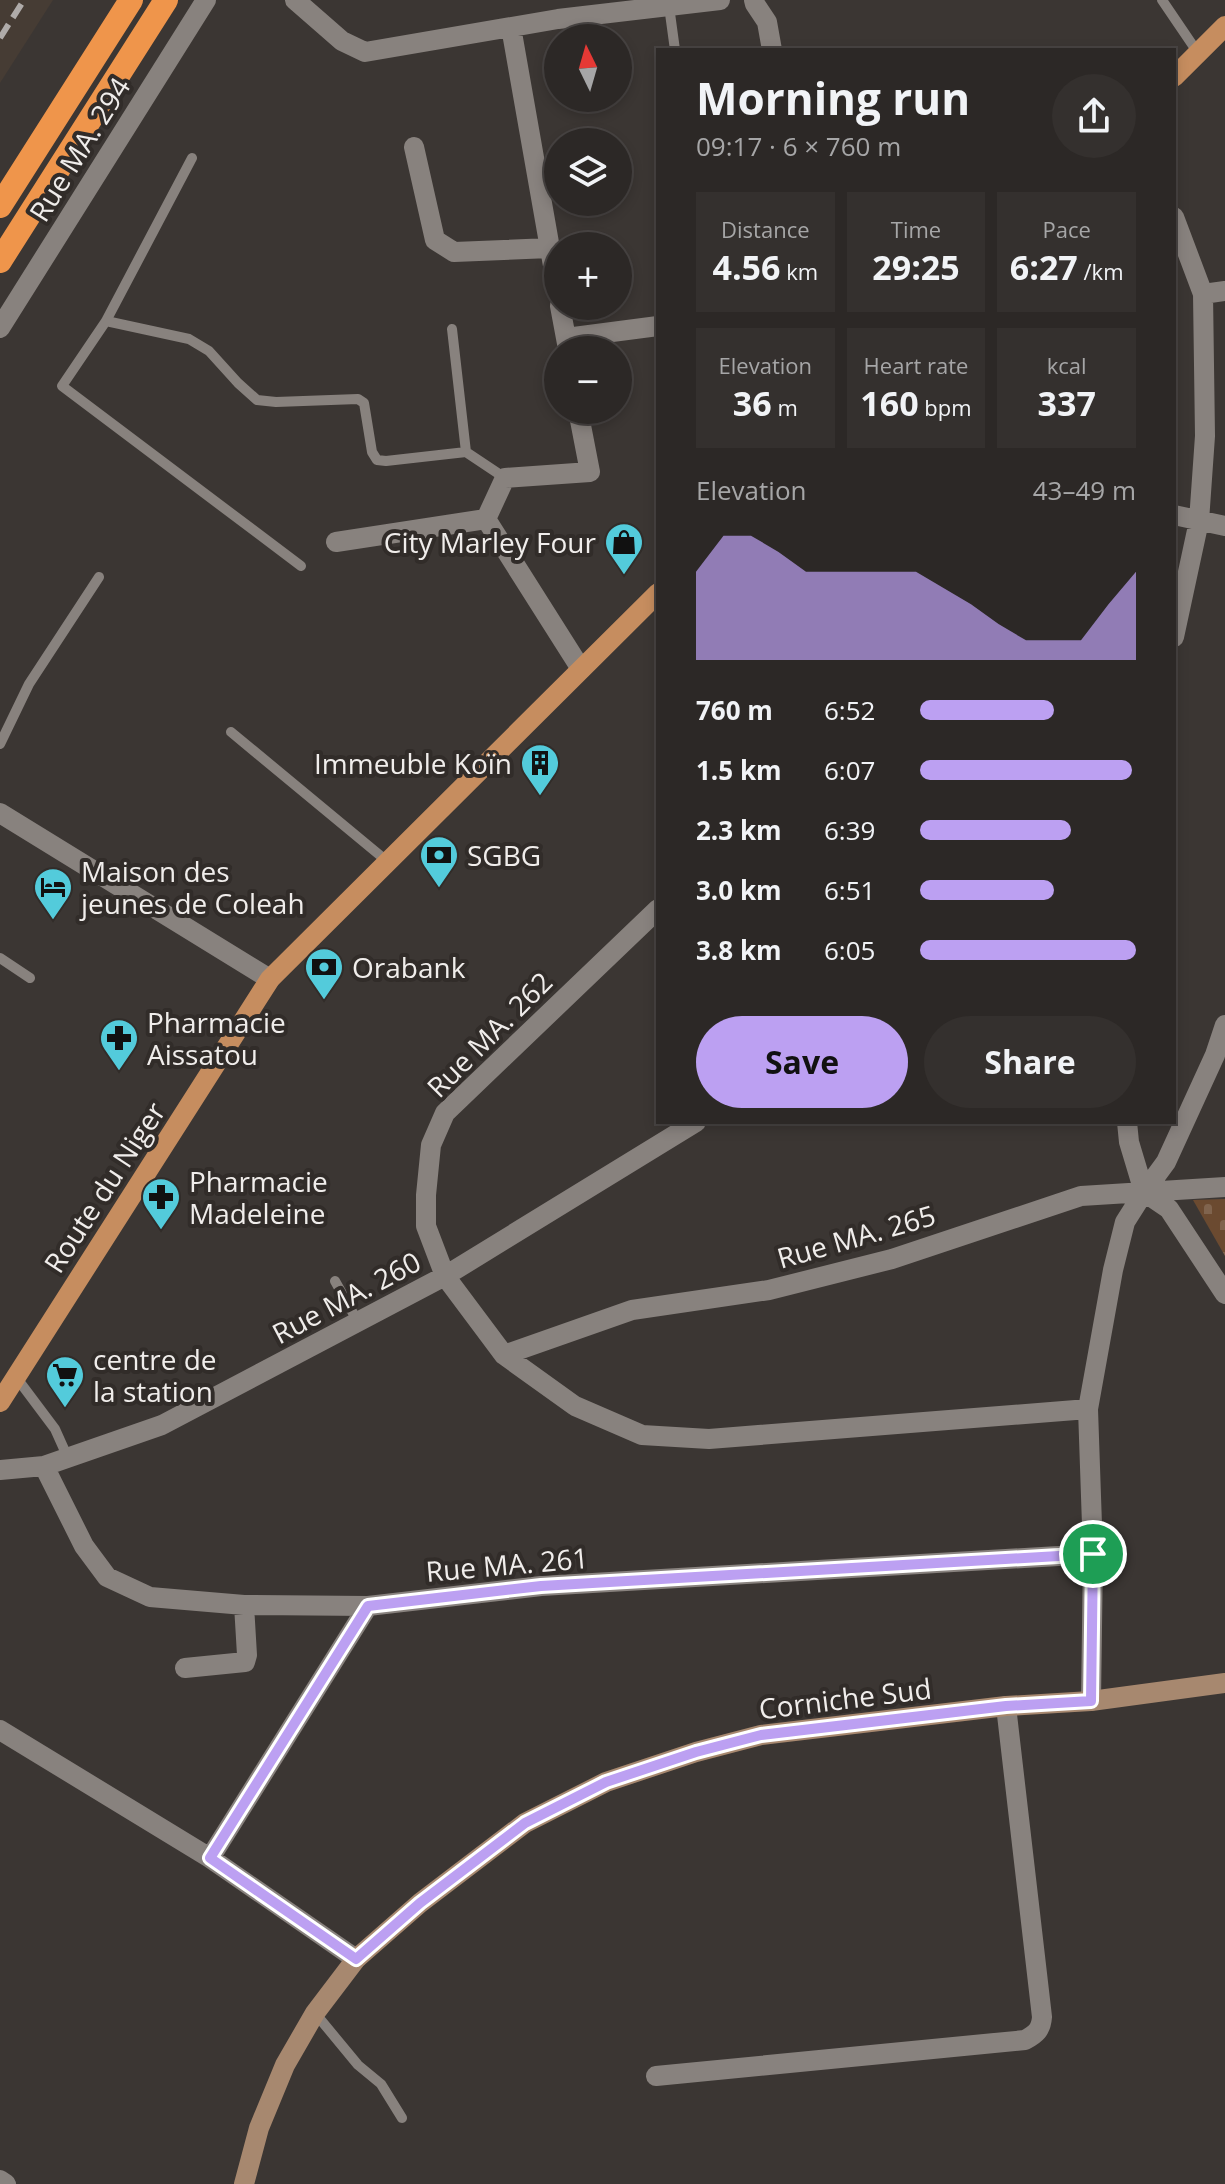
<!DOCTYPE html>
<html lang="en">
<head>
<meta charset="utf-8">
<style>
	:root { --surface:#2c2826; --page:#34302e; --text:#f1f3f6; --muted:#a6a6a7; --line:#484443; --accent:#bca0f2 }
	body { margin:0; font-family:"Open Sans",sans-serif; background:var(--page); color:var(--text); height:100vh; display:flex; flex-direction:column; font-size:30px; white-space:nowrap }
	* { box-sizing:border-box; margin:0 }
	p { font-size:26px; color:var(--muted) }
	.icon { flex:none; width:44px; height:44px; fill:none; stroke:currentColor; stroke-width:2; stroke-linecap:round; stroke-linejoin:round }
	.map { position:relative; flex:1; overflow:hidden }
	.drawer { position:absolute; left:656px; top:48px; width:520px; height:1076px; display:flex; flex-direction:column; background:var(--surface); border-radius:0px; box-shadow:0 4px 12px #0003,0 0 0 2px var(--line) }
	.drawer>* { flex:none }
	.needle { width:52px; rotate:355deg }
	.buttons { position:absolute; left:544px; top:24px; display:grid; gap:16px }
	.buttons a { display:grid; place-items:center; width:88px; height:88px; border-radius:50%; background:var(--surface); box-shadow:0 4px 12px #0003,0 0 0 2px var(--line); font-size:40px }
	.pin { position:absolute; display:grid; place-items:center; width:68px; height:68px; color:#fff; margin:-34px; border:4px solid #fff; border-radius:50%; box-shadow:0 2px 8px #0007 }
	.round { display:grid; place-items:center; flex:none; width:84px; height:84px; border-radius:42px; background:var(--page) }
	.overview { display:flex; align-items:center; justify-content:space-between; height:136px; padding:0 40px }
	h1 { font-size:44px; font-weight:700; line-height:60px }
	.stats { display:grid; grid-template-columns:repeat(3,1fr); gap:12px; height:136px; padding:8px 40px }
	.stats div { display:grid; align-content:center; border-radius:0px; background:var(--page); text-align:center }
	.stats b { font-size:34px; font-weight:700 }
	.stats small { font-size:22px; font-weight:400 }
	.stats p { font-size:22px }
	.chart { height:224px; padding:16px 40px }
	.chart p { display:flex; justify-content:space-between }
	.chart svg { width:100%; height:144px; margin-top:8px; fill:var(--accent); opacity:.7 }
	.primary-button { display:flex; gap:16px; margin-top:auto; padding:16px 40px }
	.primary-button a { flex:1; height:92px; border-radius:48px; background:var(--accent); color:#111; font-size:32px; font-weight:700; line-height:92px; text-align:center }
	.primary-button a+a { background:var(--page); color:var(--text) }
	ul { padding:0 40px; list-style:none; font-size:26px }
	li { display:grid; grid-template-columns:128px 96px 1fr; align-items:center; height:60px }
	li i { height:20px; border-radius:10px; background:var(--accent) }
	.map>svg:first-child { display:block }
	.built { fill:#463c34 }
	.cemetery { fill:url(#cemetery-stones) }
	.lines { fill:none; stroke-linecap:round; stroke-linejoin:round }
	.lane { stroke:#88827e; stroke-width:10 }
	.street { stroke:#88827e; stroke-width:20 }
	.secondary { stroke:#a7886f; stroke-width:20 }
	.primary { stroke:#c68d5f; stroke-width:20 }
	.highway { stroke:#ef954b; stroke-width:24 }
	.rail { stroke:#afaba9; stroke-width:6; stroke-dasharray:16 8; stroke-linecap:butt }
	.route-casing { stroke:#fff; stroke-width:16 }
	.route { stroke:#bca0f2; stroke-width:10 }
	.labels { text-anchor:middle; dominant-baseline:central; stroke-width:8; stroke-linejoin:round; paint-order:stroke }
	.street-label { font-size:28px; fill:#f0edeb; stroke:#312c29 }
	.poi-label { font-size:28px; fill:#f0edeb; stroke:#312c29; text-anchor:start }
</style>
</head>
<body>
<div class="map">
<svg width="1225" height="2184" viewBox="0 0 1225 2184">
	<defs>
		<pattern id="cemetery-stones" width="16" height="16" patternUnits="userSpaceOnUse" patternTransform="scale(2)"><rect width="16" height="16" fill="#6b4a30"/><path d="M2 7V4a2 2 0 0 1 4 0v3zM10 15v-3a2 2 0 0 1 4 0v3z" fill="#80644e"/></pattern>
	</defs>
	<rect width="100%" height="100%" fill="#3b3633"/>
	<path class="built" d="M 0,0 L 53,0 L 0,83 Z"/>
	<path class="cemetery" d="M 1225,1199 L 1225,1256 L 1193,1200 Z"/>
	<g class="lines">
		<path class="lane" d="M 1162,0 L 1198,53
			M 669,6 L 675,50
			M 192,158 L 106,321 L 62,386 L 301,566
			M 106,321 L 189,339 L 209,351 L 238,383 L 257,400 L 276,402 L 358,399 L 364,403 L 372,452 L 377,460 L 386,461 L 466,452 L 505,478
			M 452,329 L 466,452
			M 231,732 L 388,862
			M 0,744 L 29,684 L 99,577
			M 0,958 L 30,978
			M 335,1281 L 358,1322
			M 16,1377 L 55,1429 L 68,1458
			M 315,2013 L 358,2065 L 381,2084 L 402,2118"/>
		<path class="street" d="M 295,0 L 342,41 L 365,52 L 558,19 L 720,0
			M 754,0 L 755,4 L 767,22 L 772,50
			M 511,27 L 558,294
			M 414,147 L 435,240 L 454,252 L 550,248
			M 1174,217 L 1203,294 L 1205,436 L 1199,521 L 1174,637
			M 1203,294 L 1225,291
			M 560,306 L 568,349
			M 0,328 L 206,0
			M 566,338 L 658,326
			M 578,410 L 590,472 L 505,478 L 486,519 L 581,669
			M 1174,515 L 1225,526
			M 336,542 L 486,519
			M 0,813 L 270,979
			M 658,909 L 445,1113 L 431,1145 L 426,1195 L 426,1226 L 445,1276 L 504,1355 L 575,1406 L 642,1435 L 709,1439 L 1088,1409
			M 1225,1025 L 1215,1055 L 1166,1162 L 1144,1192 L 1169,1209 L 1225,1294
			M 504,1355 L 632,1310 L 769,1290 L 892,1259 L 1081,1196 L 1225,1187
			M 44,1466 L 84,1546 L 107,1577 L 150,1597 L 244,1605 L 368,1606 L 541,1586 L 1093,1554
			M 0,1470 L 44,1466 L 162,1425 L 445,1276 L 696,1122
			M 185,1668 L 245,1662 L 247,1655 L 244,1605
			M 1091,1701 L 1093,1554 L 1088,1409 L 1113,1270 L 1125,1222 L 1144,1192 L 1129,1142 L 1127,1122
			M 0,1730 L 210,1858 L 356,1959
			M 210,1858 L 368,1606
			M 656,2076 L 1025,2040 C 1036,2034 1041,2030 1042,2017 L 1006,1706
			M 0,2180 L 6,2184"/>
		<path class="secondary" d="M 244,2184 L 259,2128 L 285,2065 L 315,2013 L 356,1959 L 420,1903 L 525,1823 L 606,1782 L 696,1752 L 761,1735 L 1006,1706 L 1091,1701 L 1225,1683"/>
		<path class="primary" d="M 1174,77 L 1225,26
			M 0,1402 L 270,979 L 658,593"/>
		<path class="highway" d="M 0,206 L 131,0
			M 0,261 L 166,0"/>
		<path class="rail" d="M 0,38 L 24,0"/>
	</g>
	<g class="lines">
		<defs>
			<path id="route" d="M 1093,1554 L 1091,1701 L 1006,1706 L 761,1735 L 696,1752 L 606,1782 L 525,1823 L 420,1903 L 356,1959 L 210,1858 L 368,1606 L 541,1586 Z"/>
		</defs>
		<use href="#route" class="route-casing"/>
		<use href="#route" class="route"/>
	</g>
	<defs>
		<symbol id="shop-pin" viewBox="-11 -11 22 30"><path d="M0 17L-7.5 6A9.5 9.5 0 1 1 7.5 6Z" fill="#53cbdb" stroke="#312c29"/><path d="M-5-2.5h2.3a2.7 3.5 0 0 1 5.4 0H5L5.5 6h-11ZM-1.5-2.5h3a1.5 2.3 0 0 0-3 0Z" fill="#111"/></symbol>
		<symbol id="building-pin" viewBox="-11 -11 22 30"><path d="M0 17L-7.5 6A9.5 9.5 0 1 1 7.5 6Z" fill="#53cbdb" stroke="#312c29"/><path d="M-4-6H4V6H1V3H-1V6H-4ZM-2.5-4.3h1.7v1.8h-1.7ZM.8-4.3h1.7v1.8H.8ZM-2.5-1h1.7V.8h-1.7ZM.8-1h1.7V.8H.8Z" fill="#111"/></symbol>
		<symbol id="bank-pin" viewBox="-11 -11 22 30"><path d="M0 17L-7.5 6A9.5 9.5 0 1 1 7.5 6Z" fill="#53cbdb" stroke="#312c29"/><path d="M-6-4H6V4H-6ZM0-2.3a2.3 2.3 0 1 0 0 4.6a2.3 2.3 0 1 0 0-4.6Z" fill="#111"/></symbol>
		<symbol id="hotel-pin" viewBox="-11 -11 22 30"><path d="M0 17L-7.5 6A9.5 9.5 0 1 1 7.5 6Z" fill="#53cbdb" stroke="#312c29"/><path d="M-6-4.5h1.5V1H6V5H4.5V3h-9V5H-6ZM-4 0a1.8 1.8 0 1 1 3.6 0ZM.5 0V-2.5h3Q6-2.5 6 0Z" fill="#111"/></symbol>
		<symbol id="pharmacy-pin" viewBox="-11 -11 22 30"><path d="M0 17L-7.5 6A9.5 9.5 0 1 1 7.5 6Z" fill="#53cbdb" stroke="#312c29"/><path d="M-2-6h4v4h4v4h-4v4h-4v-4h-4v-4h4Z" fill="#111"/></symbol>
		<symbol id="supermarket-pin" viewBox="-11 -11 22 30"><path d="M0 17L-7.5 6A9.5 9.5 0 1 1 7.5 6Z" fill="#53cbdb" stroke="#312c29"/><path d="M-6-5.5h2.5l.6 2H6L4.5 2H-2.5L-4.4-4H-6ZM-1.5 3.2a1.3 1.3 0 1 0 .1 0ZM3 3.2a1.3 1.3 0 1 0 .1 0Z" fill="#111"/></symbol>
	</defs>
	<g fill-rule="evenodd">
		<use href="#shop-pin" x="602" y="520" width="44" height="60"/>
		<use href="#building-pin" x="518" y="741" width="44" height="60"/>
		<use href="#bank-pin" x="417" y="833" width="44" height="60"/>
		<use href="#hotel-pin" x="31" y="865" width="44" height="60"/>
		<use href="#bank-pin" x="302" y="945" width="44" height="60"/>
		<use href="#pharmacy-pin" x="97" y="1016" width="44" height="60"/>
		<use href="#pharmacy-pin" x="139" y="1175" width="44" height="60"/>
		<use href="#supermarket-pin" x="43" y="1353" width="44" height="60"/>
	</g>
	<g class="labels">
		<g class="street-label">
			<text transform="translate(79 149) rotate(-58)">Rue MA. 294</text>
			<text transform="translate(489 1034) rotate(-45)">Rue MA. 262</text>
			<text transform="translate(104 1187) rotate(-57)">Route du Niger</text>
			<text transform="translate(856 1236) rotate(-16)">Rue MA. 265</text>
			<text transform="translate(346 1297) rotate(-28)">Rue MA. 260</text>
			<text transform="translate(507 1564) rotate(-5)">Rue MA. 261</text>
			<text transform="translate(845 1698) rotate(-7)">Corniche Sud</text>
		</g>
		<g class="poi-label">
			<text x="596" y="542" text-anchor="end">City Marley Four</text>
			<text x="512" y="763" text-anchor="end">Immeuble Koïn</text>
			<text x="467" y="855">SGBG</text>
			<text x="81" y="871">Maison des<tspan x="81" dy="32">jeunes de Coleah</tspan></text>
			<text x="352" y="967">Orabank</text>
			<text x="147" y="1022">Pharmacie<tspan x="147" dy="32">Aissatou</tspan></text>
			<text x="189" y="1181">Pharmacie<tspan x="189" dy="32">Madeleine</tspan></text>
			<text x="93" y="1359">centre de<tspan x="93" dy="32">la station</tspan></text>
		</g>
	</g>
</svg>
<div class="buttons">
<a><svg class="needle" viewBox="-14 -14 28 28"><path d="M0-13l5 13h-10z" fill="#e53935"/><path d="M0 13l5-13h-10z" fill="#a6a6a7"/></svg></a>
<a><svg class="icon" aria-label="layers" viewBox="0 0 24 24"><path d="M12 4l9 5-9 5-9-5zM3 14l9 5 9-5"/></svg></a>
<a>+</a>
<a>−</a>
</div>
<div class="pin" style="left:1093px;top:1554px;background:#1e9e55"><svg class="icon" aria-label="arrive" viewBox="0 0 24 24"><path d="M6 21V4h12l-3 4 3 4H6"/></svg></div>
<section class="drawer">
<div class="overview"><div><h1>Morning run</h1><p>09:17 · 6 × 760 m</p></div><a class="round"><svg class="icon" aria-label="share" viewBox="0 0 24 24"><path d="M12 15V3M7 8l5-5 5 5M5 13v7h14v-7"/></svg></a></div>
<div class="stats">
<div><p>Distance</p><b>4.56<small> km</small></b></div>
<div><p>Time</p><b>29:25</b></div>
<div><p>Pace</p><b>6:27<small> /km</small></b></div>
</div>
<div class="stats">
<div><p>Elevation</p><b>36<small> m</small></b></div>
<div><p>Heart rate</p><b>160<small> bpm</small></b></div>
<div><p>kcal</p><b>337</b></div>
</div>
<div class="chart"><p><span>Elevation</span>43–49 m</p>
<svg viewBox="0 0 160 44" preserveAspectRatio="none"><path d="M0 44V17L10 6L20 6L30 11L40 17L50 17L60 17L70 17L80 17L90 22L100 27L110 33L120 38L130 38L140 38L150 27L160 17V44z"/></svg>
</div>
<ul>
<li><b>760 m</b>6:52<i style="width:62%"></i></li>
<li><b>1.5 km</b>6:07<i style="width:98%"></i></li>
<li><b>2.3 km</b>6:39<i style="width:70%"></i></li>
<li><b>3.0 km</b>6:51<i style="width:62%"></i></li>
<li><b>3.8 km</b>6:05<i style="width:100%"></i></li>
</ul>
<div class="primary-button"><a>Save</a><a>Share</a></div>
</section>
</div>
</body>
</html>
